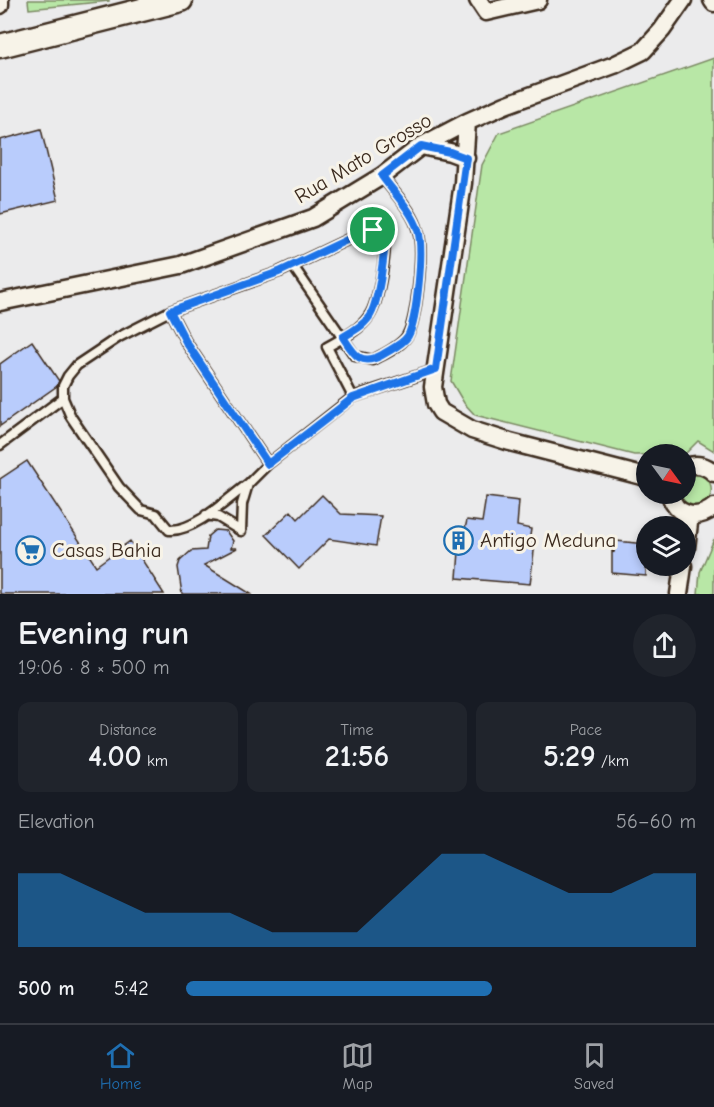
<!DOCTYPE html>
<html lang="en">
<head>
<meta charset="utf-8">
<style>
	:root { --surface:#171b24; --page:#20242c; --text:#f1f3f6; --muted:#9ea1a6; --line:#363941; --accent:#1f6fb2 }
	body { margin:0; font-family:"Comic Neue",sans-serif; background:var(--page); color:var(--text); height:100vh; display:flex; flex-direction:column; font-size:22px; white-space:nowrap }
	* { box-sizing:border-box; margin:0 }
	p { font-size:20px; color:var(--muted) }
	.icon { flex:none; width:33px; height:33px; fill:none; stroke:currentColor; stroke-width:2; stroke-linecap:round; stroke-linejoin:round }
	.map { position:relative; height:594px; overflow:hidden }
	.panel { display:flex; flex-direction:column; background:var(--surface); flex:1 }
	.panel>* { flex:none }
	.needle { width:39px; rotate:123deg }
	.buttons { position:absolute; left:636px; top:444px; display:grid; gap:12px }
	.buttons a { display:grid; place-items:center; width:60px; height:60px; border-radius:50%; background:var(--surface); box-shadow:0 3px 9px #0003; font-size:30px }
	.pin { position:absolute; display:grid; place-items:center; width:51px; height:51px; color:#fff; margin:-26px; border:3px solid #fff; border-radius:50%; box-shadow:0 2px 6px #0007 }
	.round { display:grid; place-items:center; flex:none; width:63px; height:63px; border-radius:32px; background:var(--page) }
	.head { display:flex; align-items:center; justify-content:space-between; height:102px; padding:0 18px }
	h1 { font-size:33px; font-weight:700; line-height:45px }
	.metrics { display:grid; grid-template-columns:repeat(3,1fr); gap:9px; height:102px; padding:6px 18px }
	.metrics div { display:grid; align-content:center; border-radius:12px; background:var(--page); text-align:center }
	.metrics b { font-size:30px; font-weight:700 }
	.metrics small { font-size:16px; font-weight:400 }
	.metrics p { font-size:16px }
	.chart { height:168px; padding:12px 18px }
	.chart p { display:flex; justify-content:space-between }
	.chart svg { width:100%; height:108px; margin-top:6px; fill:var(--accent); opacity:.7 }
	ul { padding:0 18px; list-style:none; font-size:20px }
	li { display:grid; grid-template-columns:96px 72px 1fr; align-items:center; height:45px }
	li i { height:15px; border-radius:8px; background:var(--accent) }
	.menu { display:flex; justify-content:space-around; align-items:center; height:84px; border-top:2px solid var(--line); background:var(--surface); font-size:16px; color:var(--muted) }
	.menu a { display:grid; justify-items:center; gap:3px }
	.menu .active { color:var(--accent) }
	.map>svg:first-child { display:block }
	.green { fill:#b8e7a6; stroke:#7a8862; stroke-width:1.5 }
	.building { fill:#b9ccfc; stroke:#3b2a1e; stroke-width:1.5 }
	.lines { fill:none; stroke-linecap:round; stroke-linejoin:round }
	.lane-casing { stroke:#3b2a1e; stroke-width:13 }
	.street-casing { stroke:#3b2a1e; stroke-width:21 }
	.secondary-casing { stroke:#3b2a1e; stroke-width:27 }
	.lane { stroke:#f7f3e8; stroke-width:8 }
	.street { stroke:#f7f3e8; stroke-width:16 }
	.secondary { stroke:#f7f3e8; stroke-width:22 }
	.route-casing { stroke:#fff; stroke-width:12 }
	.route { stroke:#1a73e8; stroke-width:8 }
	.labels { text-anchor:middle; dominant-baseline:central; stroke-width:6; stroke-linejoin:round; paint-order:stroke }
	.street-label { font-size:21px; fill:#3b2a1e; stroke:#f7f3e8 }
	.poi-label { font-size:21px; fill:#3b2a1e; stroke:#f7f3e8; text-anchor:start }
</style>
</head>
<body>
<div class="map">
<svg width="714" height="594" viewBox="0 0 714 594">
	<rect width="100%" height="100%" fill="#ebebec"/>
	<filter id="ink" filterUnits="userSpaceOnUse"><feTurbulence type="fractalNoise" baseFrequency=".0167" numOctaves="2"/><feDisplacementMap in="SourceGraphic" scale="12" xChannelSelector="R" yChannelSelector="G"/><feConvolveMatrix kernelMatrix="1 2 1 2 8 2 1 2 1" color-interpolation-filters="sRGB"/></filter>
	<g filter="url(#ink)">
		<path class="green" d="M 28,0 L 109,0 L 109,1 L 29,9 Z
			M 714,58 L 714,451 L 698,441 L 685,454 L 634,455 L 475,415 L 464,403 L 451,381 L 482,165 L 499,133 Z
			M 702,472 C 714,483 714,496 704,507 L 685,506 L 677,494 L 686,494 L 686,474 Z
			M 714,539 L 714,594 L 698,594 L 700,572 Z"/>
		<path class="building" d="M 41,129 L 58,200 L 0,214 L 0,140 Z
			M 32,341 L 59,381 L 57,386 L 0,426 L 0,364 Z
			M 27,461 L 96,566 L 130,541 L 164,594 L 0,594 L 0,479 Z
			M 322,495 L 341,514 L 381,516 L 376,546 L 329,539 L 299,569 L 266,535 L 291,511 L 298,519 Z
			M 486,497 L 519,501 L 517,526 L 531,529 L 529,542 L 535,543 L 530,584 L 457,578 L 460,538 L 463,538 L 467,520 L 482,522 Z
			M 215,530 L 226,531 L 233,541 L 231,548 L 237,548 L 204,565 L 251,594 L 182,594 L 178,567 L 180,561 L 191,551 L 206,550 L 208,536 Z
			M 616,541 L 646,544 L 646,576 L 612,573 L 612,551 L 614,552 Z"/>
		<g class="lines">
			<defs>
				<path id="lane" d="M 293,266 L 355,356 L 373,360 C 384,354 400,347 407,336 C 417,320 424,249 418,231 C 413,211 394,193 382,176
					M 170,311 L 186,342 L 268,464
					M 0,445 L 63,398
					M 248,484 C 229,498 194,532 169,530 L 156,514 L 141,510 L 119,487 L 71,417 L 63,398 L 63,386 L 68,376 L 77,365 L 119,337 L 170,311 L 279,272 L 368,230 L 383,233 C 389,246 378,304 369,316 C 360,330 341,339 327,347 L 353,397
					M 206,515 L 218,517 L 241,531
					M 241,531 L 242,504 L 248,484 L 268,464 L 353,397 L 435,370"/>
				<path id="street" d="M 478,0 L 486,12 L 538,0
					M 712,0 L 714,3
					M 0,5 L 0,0
					M 467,122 L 463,183 L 433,387 L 436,404 L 441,412 L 472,430 L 510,442 L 646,477
					M 421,146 L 450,152 L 466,158
					M 0,302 L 181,265 L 313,218 L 382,176 L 421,146 L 467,122 L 505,105 L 614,65 L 643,51 L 662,30 L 683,0
					M 686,467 C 696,463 706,465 714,473
					M 670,494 C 675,516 697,521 714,507
					M 686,548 L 690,515
					M 679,594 L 683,566"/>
				<path id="secondary" d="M 0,46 L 181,0"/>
			</defs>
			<use href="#lane" class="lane-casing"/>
			<use href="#street" class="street-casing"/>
			<use href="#secondary" class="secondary-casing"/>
			<use href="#lane" class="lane"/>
			<use href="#street" class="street"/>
			<use href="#secondary" class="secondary"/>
		</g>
	</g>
	<g class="lines" filter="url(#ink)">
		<defs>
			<path id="route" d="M 421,146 L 450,152 L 466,158 L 436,369 L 353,398 L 268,464 L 186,342 L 170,311 L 279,272 L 368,230 L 378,230 L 385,238 C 384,256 379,303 369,317 C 363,326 352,332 343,337 C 354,354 360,367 382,355 C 391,349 402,345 408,336 C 417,319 424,249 418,230 C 412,211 394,193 382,176 Z"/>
		</defs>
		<use href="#route" class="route-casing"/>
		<use href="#route" class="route"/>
	</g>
	<defs>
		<symbol id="building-ring" viewBox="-11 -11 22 22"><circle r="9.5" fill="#f7f3e8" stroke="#1f6fb2" stroke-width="1.5"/><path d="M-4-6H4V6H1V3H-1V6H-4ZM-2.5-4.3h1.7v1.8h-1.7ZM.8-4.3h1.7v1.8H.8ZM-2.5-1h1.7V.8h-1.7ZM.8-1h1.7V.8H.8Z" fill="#1f6fb2"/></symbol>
		<symbol id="supermarket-ring" viewBox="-11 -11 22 22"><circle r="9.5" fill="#f7f3e8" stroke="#1f6fb2" stroke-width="1.5"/><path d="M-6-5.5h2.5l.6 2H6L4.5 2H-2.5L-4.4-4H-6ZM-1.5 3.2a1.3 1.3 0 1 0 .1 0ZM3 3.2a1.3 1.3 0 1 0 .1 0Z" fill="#1f6fb2"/></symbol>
	</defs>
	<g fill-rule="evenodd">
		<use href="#building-ring" x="442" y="524" width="33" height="33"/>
		<use href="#supermarket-ring" x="14" y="534" width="33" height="33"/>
	</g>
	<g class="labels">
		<g class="street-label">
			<text transform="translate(363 158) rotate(-31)">Rua Mato Grosso</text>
		</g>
		<g class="poi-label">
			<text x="480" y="540">Antigo Meduna</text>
			<text x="52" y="550">Casas Bahia</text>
		</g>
	</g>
</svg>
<div class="buttons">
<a><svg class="needle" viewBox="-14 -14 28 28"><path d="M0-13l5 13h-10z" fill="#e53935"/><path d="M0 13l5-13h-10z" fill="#9ea1a6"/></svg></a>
<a><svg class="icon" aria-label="layers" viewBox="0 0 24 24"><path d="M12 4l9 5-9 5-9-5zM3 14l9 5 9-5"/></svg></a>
</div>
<div class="pin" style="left:373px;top:230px;background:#1e9e55"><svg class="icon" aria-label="arrive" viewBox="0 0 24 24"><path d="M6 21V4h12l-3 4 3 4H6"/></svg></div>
</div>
<section class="panel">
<div class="head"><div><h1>Evening run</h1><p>19:06 · 8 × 500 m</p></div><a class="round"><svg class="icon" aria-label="share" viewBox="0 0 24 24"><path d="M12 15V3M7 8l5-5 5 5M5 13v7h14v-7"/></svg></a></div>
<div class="metrics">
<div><p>Distance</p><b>4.00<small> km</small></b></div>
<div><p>Time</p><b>21:56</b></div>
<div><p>Pace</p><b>5:29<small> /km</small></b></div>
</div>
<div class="chart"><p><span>Elevation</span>56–60 m</p>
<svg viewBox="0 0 160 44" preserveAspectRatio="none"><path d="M0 44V14L10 14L20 22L30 30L40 30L50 30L60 38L70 38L80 38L90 22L100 6L110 6L120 14L130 22L140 22L150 14L160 14V44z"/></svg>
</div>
<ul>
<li><b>500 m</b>5:42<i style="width:60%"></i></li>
</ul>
</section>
<nav class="menu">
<a class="active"><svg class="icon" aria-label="home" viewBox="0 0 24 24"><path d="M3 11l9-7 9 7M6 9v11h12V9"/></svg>Home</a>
<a><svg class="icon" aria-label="map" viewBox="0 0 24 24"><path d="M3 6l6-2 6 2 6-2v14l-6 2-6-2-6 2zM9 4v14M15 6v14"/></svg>Map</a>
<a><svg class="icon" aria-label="saved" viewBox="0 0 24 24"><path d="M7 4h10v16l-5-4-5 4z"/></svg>Saved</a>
</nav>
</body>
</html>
